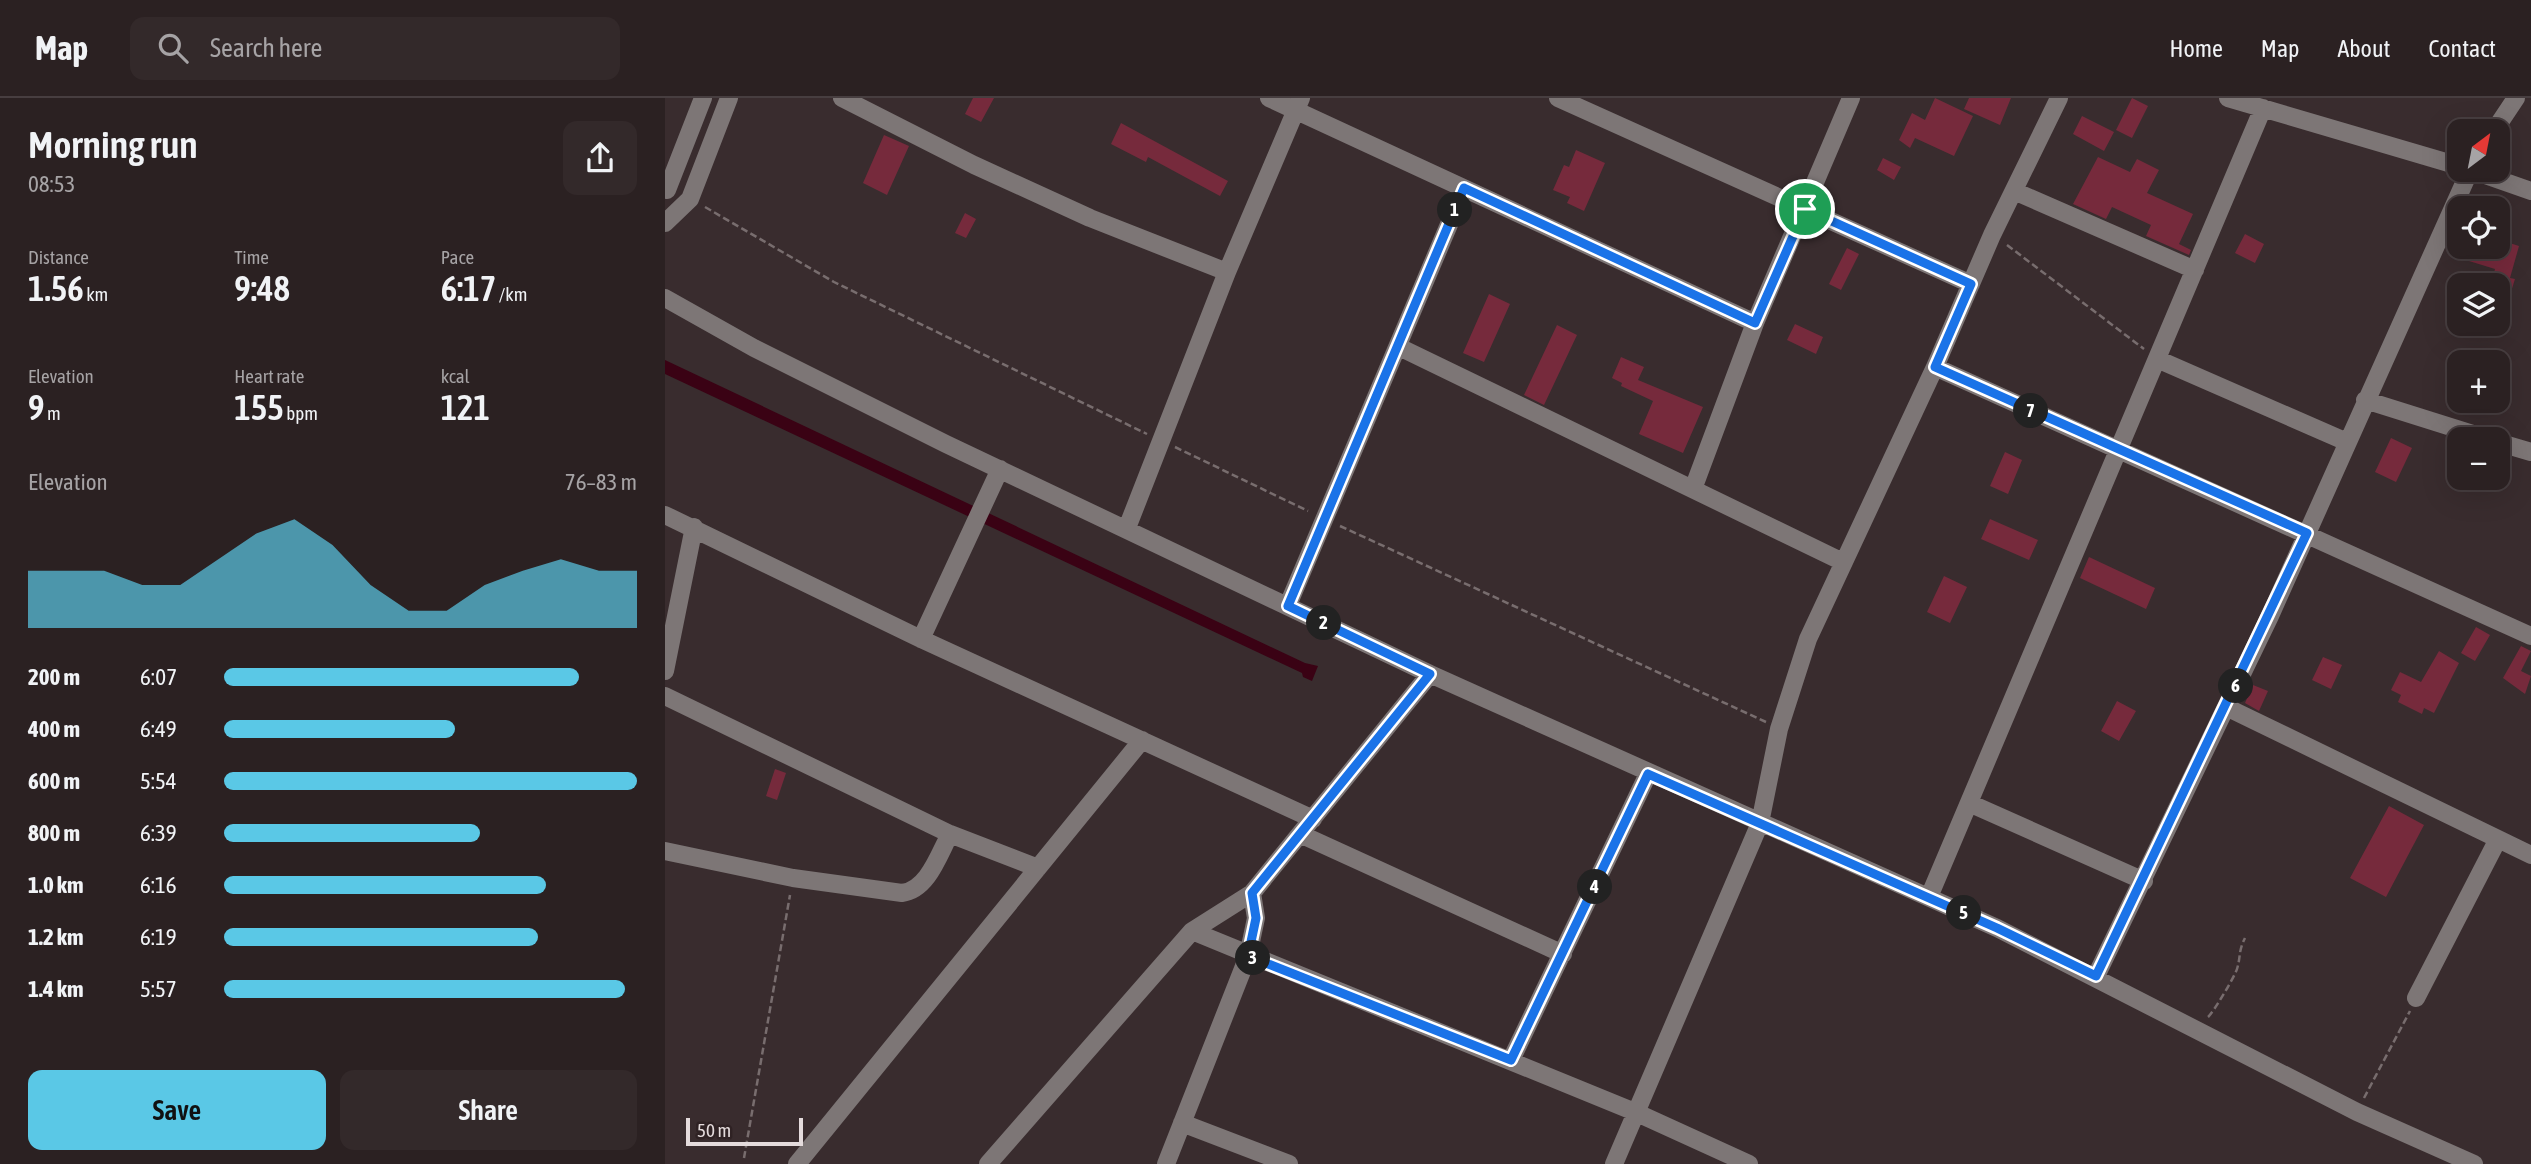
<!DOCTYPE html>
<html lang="en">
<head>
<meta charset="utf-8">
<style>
	:root { --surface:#2b2122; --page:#33292a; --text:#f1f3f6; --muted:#a6a3a5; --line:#473e40; --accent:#5ac8e6 }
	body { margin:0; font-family:"Asap Condensed",sans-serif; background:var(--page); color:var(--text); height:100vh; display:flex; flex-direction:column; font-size:26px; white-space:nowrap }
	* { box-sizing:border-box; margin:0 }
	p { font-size:23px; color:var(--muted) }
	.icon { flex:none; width:38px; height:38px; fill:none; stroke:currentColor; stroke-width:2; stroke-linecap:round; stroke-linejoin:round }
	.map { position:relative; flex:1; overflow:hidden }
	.drawer { display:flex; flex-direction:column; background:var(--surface); width:665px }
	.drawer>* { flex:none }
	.needle { width:46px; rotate:32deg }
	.controls { position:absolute; left:1782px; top:21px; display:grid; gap:14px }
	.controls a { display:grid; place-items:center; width:63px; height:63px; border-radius:14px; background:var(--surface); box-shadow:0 7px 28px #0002,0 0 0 2px var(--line); font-size:35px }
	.scale { position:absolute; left:21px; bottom:18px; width:117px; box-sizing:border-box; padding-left:7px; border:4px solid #e4dbdc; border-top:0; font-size:19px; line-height:24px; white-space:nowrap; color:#e4dbdc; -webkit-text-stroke:5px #2f2224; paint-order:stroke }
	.pin { position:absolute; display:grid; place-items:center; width:60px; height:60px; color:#fff; margin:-30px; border:4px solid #fff; border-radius:50%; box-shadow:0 2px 7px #0007 }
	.km { position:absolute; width:35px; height:35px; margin:-18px; border-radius:50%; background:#222; color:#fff; font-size:19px; line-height:35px; text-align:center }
	.round { display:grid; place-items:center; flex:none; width:74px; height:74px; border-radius:14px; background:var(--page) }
	.head { display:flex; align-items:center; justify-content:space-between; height:119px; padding:0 28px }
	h1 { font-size:38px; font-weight:600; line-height:52px }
	.metrics { display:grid; grid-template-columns:repeat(3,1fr); gap:10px; height:119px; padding:7px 28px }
	.metrics div { display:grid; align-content:center }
	.metrics b { font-size:35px; font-weight:600 }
	.metrics small { font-size:19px; font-weight:400 }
	.metrics p { font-size:19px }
	.chart { height:196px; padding:14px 28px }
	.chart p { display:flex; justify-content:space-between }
	.chart svg { width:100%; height:126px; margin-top:7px; fill:var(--accent); opacity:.7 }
	.action { display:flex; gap:14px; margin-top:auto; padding:14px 28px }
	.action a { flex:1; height:80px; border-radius:14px; background:var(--accent); color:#111; font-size:28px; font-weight:600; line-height:80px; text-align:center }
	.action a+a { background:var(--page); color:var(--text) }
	ul { padding:0 28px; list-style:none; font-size:23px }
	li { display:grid; grid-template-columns:112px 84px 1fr; align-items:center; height:52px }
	li i { height:18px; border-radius:9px; background:var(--accent) }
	header { display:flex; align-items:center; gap:42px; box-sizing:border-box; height:98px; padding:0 35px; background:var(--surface); border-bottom:2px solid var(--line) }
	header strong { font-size:33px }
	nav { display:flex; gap:38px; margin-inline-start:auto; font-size:24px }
	.search { width:490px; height:63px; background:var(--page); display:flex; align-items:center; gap:18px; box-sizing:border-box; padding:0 24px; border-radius:14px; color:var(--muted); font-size:26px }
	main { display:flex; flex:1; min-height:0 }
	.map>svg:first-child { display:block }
	.water { fill:#3a0214 }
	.building { fill:#762a3c }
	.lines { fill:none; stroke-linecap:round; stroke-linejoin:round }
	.path { stroke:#786d6e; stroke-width:2.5; stroke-dasharray:7 3.5; stroke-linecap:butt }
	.minor { stroke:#7d7676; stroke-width:18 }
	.route-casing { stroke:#fff; stroke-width:14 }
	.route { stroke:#1a73e8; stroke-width:9 }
</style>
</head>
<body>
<header>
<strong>Map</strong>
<div class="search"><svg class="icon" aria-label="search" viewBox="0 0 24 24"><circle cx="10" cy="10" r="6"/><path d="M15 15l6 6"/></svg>Search here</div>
<nav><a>Home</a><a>Map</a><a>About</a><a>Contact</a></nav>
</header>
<main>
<section class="drawer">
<div class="head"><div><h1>Morning run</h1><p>08:53</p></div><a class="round"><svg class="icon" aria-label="share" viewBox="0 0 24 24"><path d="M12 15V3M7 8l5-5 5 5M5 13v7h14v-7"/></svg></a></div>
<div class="metrics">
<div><p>Distance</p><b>1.56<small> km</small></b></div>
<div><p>Time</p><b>9:48</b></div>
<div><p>Pace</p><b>6:17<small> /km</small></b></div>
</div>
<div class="metrics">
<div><p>Elevation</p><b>9<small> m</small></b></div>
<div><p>Heart rate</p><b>155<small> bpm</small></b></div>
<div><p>kcal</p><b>121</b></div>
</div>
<div class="chart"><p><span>Elevation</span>76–83 m</p>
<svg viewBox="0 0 160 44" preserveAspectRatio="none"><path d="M0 44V24L10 24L20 24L30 29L40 29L50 20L60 11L70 6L80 15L90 29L100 38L110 38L120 29L130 24L140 20L150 24L160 24V44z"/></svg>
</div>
<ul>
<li><b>200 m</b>6:07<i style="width:86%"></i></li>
<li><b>400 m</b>6:49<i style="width:56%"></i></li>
<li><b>600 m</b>5:54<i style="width:100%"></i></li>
<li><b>800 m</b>6:39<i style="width:62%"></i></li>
<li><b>1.0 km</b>6:16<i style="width:78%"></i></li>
<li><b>1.2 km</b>6:19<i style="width:76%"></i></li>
<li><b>1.4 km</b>5:57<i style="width:97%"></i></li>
</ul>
<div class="action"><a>Save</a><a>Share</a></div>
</section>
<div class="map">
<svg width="1866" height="1066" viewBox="0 0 1866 1066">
	<rect width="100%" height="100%" fill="#392c2e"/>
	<path class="water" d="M 0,262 L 640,565 L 653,568 L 647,583 L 638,579 L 637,575 L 0,276 Z"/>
	<path class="building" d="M 308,0 L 329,0 L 316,24 L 300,16 Z
		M 1270,0 L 1308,18 L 1289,58 L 1250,40 L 1245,50 L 1234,42 L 1247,15 L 1260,22 Z
		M 1304,0 L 1346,0 L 1335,27 L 1299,11 Z
		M 1467,0 L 1483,8 L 1467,40 L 1451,32 Z
		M 1417,18 L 1449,34 L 1439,53 L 1408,36 Z
		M 456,25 L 563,83 L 555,98 L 483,59 L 481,64 L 446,46 Z
		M 219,37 L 244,48 L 222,97 L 198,85 Z
		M 911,52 L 940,65 L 919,113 L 902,105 L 905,99 L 888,92 L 899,67 L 904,69 Z
		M 1433,59 L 1465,74 L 1472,61 L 1494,72 L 1482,95 L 1528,116 L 1514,146 L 1526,152 L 1524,157 L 1481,138 L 1486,127 L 1447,109 L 1441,121 L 1408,106 Z
		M 1218,60 L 1236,69 L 1229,82 L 1212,72 Z
		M 300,115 L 311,121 L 301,140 L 290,135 Z
		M 1580,136 L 1599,146 L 1590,165 L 1570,155 Z
		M 1832,141 L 1854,148 L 1845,180 L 1850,181 L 1844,200 L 1832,196 L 1832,187 L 1826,187 L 1830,171 L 1804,163 L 1807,149 L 1832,152 Z
		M 1182,150 L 1194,156 L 1176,192 L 1164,186 Z
		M 824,196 L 845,206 L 819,264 L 798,255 Z
		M 1130,226 L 1158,239 L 1151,256 L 1122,242 Z
		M 892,227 L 912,237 L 879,307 L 859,297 Z
		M 956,259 L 979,269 L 973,282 L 1038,309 L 1018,355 L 974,336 L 988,303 L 956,288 L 957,285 L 947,280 Z
		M 1726,340 L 1747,350 L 1731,384 L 1710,374 Z
		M 1340,354 L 1357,362 L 1343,396 L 1325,388 Z
		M 1325,421 L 1373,442 L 1364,462 L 1316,441 Z
		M 1424,459 L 1490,490 L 1481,511 L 1415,480 Z
		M 1279,478 L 1302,489 L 1285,525 L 1262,514 Z
		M 1811,529 L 1825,537 L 1810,563 L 1796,555 Z
		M 1856,548 L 1866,553 L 1856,573 L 1866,578 L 1860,596 L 1838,580 Z
		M 1774,553 L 1794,565 L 1769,615 L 1759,610 L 1757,616 L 1733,604 L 1736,597 L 1726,592 L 1735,574 L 1756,584 Z
		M 1658,559 L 1677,567 L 1666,591 L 1647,582 Z
		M 1588,587 L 1603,593 L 1594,613 L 1580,605 Z
		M 1452,603 L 1471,613 L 1454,643 L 1436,633 Z
		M 110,671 L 121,675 L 112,702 L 101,698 Z
		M 1724,708 L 1759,727 L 1721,799 L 1685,780 Z"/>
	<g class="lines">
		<path class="path" d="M 40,109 L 169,184 L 482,336
			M 1342,147 L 1479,251
			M 510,349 L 643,413
			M 675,428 L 1101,624
			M 1543,919 C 1548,915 1570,878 1572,871 C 1576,858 1573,854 1580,840
			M 1699,1000 L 1745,913
			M 79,1060 L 125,797"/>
		<path class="minor" d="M 177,0 L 309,67 L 425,120 L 562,174
			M 604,0 L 1090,225
			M 893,0 L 1306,186
			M 1563,0 L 1794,68
			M 1829,33 L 1851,0
			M 1806,72 L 1866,93
			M 2,92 L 38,0
			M 1349,93 L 1530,172
			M 0,125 L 25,101 L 64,0
			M 0,200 L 89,250 L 281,346 L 765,576 L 1332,830 L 1692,1014 L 1809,1066
			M 734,249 L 1178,464
			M 1492,261 L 1682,344
			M 1270,269 L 1866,538
			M 1700,302 L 1824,341
			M 1832,344 L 1866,354
			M 1028,391 L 1090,225 L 1186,0
			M 0,417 L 256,541 L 648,721
			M 462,430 L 562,174 L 636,0
			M 623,507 L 799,91
			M 256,541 L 335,371
			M 0,573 L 29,429
			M 0,598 L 285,736 L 373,770
			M 1561,609 L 1866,757
			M 1304,705 L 1479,783
			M 635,736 L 898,856
			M 0,753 L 128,780 L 237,795 C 263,792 274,756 285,736
			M 1264,799 L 1598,10
			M 527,833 L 970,1014 L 1084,1066
			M 1431,878 L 1605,518 L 1805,72
			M 1751,900 L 1832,743
			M 846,962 L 983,676
			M 517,1025 L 624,1066
			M 132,1066 L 477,642
			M 323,1066 L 527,833 L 587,795
			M 501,1066 L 583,858 L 591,820 L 587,795 L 765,576
			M 949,1066 L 1095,725 L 1114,631 L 1143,541 L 1270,269 L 1327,137 L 1394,0"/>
	</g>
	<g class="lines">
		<defs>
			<path id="route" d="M 799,90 L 1090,225 L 1140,111 L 1306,186 L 1270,269 L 1642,435 L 1431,878 L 1332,830 L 983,676 L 846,962 L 583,858 L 591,820 L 587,795 L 765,576 L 623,508 Z"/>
		</defs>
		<use href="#route" class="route-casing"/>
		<use href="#route" class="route"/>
	</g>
</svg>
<div class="controls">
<a><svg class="needle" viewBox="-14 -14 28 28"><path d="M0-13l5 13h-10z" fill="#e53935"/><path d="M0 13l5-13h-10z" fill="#a6a3a5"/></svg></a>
<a><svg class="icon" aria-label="locate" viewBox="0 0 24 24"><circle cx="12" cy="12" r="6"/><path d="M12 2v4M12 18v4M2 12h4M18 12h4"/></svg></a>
<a><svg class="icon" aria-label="layers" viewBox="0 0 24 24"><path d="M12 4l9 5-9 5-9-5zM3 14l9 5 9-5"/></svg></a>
<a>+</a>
<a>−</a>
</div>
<div class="scale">50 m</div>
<div class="pin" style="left:1140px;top:111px;background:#1e9e55"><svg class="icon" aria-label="arrive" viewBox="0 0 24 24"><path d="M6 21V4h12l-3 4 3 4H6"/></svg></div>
<b class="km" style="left:790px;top:112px">1</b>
<b class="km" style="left:659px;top:525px">2</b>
<b class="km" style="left:588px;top:860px">3</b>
<b class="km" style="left:930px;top:789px">4</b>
<b class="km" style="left:1299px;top:815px">5</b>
<b class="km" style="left:1571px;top:588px">6</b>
<b class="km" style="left:1366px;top:313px">7</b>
</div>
</main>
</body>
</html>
